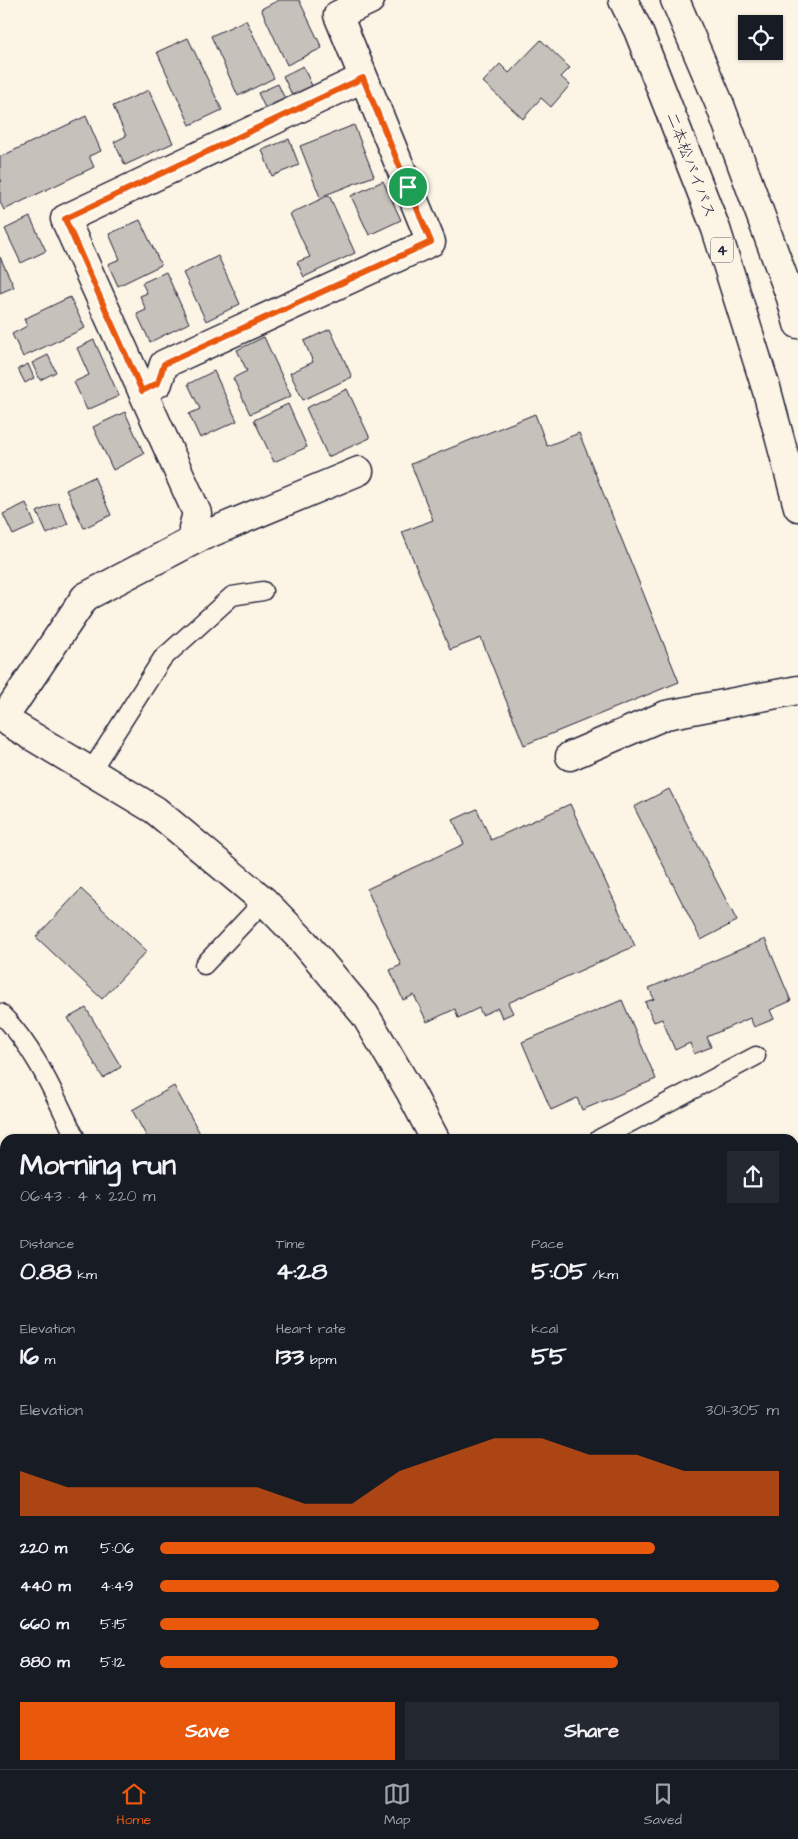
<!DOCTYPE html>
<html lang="en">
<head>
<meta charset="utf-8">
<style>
	:root { --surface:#171b24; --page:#242831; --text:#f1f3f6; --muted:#9ea1a6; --line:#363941; --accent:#ea580c }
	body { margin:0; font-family:"Architects Daughter","Klee One",sans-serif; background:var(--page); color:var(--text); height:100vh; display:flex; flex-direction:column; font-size:19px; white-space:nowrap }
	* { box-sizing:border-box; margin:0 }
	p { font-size:16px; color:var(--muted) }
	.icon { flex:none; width:28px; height:28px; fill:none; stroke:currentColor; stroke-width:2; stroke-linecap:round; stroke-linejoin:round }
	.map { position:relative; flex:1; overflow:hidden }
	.details { position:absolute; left:0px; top:1134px; width:799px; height:636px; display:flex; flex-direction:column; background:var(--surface); border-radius:15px 15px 0 0; box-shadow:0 1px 4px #0004 }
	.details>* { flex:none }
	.controls { position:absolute; left:738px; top:15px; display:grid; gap:10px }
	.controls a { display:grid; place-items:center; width:45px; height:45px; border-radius:0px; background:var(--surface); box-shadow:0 1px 4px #0004; font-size:25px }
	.pin { position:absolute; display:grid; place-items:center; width:42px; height:42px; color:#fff; margin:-21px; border:2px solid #fff; border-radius:50%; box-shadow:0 1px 5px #0007 }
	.round { display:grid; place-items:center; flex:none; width:52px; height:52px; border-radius:0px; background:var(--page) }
	.headline { display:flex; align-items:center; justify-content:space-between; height:85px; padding:0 20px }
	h1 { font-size:28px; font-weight:700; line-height:38px }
	.figures { display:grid; grid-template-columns:repeat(3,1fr); gap:8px; height:85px; padding:5px 20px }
	.figures div { display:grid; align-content:center }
	.figures b { font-size:25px; font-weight:700 }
	.figures small { font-size:14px; font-weight:400 }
	.figures p { font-size:14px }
	.chart { height:140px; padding:10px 20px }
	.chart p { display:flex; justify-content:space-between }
	.chart svg { width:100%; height:90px; margin-top:5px; fill:var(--accent); opacity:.7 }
	.button { display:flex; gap:10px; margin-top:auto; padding:10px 20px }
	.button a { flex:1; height:58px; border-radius:0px; background:var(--accent); color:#fff; font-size:20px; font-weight:700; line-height:58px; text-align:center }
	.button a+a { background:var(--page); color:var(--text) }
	ul { padding:0 20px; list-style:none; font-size:16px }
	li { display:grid; grid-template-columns:80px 60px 1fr; align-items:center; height:38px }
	li i { height:12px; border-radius:6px; background:var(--accent) }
	.tabs { display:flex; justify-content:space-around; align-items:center; height:70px; border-top:1px solid var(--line); background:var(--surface); font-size:14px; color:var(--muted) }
	.tabs a { display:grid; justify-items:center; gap:2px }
	.tabs .on { color:var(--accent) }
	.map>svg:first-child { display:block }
	.green { fill:#dcd6cc; stroke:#7f7c84 }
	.building { fill:#c6c1bb; stroke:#22223b }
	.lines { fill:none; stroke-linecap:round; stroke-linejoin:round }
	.lane-casing { stroke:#22223b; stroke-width:21 }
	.street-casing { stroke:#22223b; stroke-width:31 }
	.secondary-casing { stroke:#22223b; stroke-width:31 }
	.highway-casing { stroke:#22223b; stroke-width:31 }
	.lane { stroke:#fcf5e5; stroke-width:18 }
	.street { stroke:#fcf5e5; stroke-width:28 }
	.secondary { stroke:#fcf5e5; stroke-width:28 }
	.highway { stroke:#fcf5e5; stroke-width:28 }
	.route-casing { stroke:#fff; stroke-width:10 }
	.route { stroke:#ea580c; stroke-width:6 }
	.labels { text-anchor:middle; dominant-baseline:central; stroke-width:4; stroke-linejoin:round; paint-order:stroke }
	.shield { fill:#fcf5e5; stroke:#63616e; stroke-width:1 }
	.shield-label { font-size:15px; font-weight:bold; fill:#22223b }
	.street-label { font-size:16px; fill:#22223b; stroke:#fcf5e5 }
</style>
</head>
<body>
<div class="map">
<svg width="798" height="1769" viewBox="0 0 798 1769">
	<rect width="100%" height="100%" fill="#fcf5e5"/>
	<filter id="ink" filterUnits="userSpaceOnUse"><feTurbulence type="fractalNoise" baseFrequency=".02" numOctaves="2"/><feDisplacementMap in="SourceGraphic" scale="10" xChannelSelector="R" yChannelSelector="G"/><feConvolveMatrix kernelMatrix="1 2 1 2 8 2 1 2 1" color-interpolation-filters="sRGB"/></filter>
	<g filter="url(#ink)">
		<path class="green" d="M 369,1765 L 517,1765 L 524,1769 L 365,1769 Z"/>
		<path class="building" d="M 279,0 L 299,0 L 322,48 L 287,65 L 261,9 Z
			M 246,20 L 274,78 L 238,96 L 211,36 Z
			M 188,38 L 222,110 L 190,125 L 157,52 Z
			M 541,40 L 570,68 L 561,77 L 570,85 L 551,107 L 541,98 L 523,119 L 483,82 L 500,64 L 509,73 Z
			M 303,66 L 313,88 L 293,97 L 283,76 Z
			M 278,84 L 285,99 L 265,108 L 258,93 Z
			M 149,90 L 173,143 L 125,165 L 114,142 L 126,136 L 113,106 Z
			M 86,116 L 101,151 L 89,156 L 94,167 L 4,210 L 0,202 L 0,182 L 2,181 L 0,178 L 0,157 Z
			M 354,125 L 374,176 L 320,197 L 300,146 Z
			M 289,139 L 299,165 L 272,176 L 262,150 Z
			M 383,181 L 401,220 L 369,235 L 351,196 Z
			M 329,195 L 355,253 L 304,277 L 297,262 L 310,257 L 290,214 Z
			M 30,217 L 46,251 L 21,263 L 5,229 Z
			M 140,220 L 161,265 L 118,286 L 108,264 L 120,259 L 109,234 Z
			M 218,256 L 240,304 L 206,321 L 183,273 Z
			M 0,257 L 14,287 L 0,293 Z
			M 166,272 L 189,323 L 150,342 L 137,314 L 146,310 L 140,296 L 147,293 L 142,283 Z
			M 70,297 L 85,328 L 23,357 L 12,334 L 27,326 L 24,319 Z
			M 330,329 L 352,377 L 303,400 L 290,373 L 313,362 L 304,341 Z
			M 264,337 L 291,396 L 250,414 L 233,378 L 247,371 L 237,350 Z
			M 94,340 L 119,396 L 87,410 L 74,382 L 89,375 L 77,348 Z
			M 48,355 L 56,372 L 40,380 L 32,363 Z
			M 28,364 L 34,378 L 25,383 L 18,369 Z
			M 214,371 L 237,421 L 200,438 L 189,414 L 200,409 L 188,384 Z
			M 347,389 L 370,438 L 328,457 L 306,408 Z
			M 288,404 L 307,447 L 274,462 L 254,420 Z
			M 125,412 L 144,454 L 113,470 L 93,427 Z
			M 535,414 L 547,446 L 579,433 L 679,682 L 524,745 L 481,638 L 450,650 L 402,532 L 433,520 L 411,464 Z
			M 94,477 L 111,515 L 84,528 L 66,490 Z
			M 58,502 L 68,524 L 47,534 L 37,512 Z
			M 26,503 L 35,525 L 13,535 L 3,514 Z
			M 669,789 L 737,921 L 701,940 L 634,807 Z
			M 570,804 L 635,946 L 508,1003 L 513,1013 L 502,1018 L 498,1008 L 482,1015 L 479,1008 L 458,1018 L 455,1009 L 427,1022 L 414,995 L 403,1000 L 390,970 L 401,965 L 367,889 L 464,844 L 453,820 L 477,809 L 491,840 Z
			M 81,889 L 147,951 L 102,999 L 36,937 Z
			M 765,939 L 791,1001 L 770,1010 L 774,1019 L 754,1027 L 750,1018 L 707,1037 L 711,1047 L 694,1054 L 690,1043 L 675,1050 L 662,1019 L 654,1022 L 645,1002 L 654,999 L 649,988 Z
			M 622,1000 L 656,1079 L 582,1110 L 577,1098 L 551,1110 L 522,1042 Z
			M 86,1008 L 121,1067 L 103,1078 L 68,1018 Z
			M 174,1086 L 203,1139 L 148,1139 L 132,1110 Z
			M 794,1513 L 798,1514 L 798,1600 L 794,1601 Z
			M 653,1765 L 712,1765 L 709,1769 L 651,1769 Z"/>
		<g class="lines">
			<defs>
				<path id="lane" d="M 91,771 L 162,659 L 232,596 L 263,591
					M 204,965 L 264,901
					M 0,1013 C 35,1047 55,1096 76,1139
					M 599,1139 L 756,1056
					M 0,1721 L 5,1722
					M 289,1765 L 311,1769
					M 189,1769 L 190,1765"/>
				<path id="street" d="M 142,391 L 158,383 L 164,364 L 431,242 L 338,15 L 370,0
					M 198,538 L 193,528 L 197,513 L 65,219 L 363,78
					M 3,719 L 85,597 L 198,538 L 359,471
					M 570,756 L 666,715 L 798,690"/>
				<path id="secondary" d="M 0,717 L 155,810 L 264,901 L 303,941 L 365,1015 L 411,1093 L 435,1139
					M 794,1690 L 798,1692"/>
				<path id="highway" d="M 623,0 L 638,30 L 716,229 L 767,391 L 798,507
					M 675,0 L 720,105 L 791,298 L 798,324"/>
			</defs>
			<use href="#lane" class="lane-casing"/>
			<use href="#street" class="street-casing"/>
			<use href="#secondary" class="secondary-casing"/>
			<use href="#highway" class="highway-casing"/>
			<use href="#lane" class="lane"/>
			<use href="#street" class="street"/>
			<use href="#secondary" class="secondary"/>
			<use href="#highway" class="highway"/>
		</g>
	</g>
	<g class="lines" filter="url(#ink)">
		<defs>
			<path id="route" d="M 363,78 L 431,242 L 164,364 L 158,383 L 142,391 L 65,219 Z"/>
		</defs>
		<use href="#route" class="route-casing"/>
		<use href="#route" class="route"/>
	</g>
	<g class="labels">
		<rect class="shield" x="711" y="237.5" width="22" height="25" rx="4"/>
		<g class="shield-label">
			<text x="722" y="250">4</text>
		</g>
		<g class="street-label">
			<text transform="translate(691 165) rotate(69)">二本松バイパス</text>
		</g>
	</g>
</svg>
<div class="controls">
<a><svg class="icon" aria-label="locate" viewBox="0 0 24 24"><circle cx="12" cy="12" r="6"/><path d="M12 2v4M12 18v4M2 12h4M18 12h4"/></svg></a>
</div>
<div class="pin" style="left:408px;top:187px;background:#1e9e55"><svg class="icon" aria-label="arrive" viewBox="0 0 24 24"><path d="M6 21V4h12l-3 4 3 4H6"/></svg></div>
<section class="details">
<div class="headline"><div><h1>Morning run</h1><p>06:43 · 4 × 220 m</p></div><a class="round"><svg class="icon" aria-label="share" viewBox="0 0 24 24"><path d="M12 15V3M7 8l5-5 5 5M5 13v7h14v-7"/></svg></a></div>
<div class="figures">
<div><p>Distance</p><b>0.88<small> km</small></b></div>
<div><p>Time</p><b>4:28</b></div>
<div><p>Pace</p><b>5:05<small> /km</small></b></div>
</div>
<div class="figures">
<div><p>Elevation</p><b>16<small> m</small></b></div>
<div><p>Heart rate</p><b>133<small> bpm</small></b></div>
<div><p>kcal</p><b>55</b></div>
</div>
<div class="chart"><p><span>Elevation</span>301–305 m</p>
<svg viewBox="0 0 160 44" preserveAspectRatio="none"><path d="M0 44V22L10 30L20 30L30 30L40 30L50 30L60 38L70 38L80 22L90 14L100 6L110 6L120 14L130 14L140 22L150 22L160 22V44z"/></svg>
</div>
<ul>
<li><b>220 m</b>5:06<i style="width:80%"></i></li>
<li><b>440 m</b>4:49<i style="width:100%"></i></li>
<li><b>660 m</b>5:15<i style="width:71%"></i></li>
<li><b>880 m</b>5:12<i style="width:74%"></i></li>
</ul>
<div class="button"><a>Save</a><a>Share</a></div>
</section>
</div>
<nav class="tabs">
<a class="on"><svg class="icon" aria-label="home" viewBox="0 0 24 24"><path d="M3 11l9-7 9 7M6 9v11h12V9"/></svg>Home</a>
<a><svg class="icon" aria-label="map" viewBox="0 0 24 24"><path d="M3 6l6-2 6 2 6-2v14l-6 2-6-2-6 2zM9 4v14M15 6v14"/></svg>Map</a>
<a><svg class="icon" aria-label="saved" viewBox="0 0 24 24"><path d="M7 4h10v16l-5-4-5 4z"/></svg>Saved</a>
</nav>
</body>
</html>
